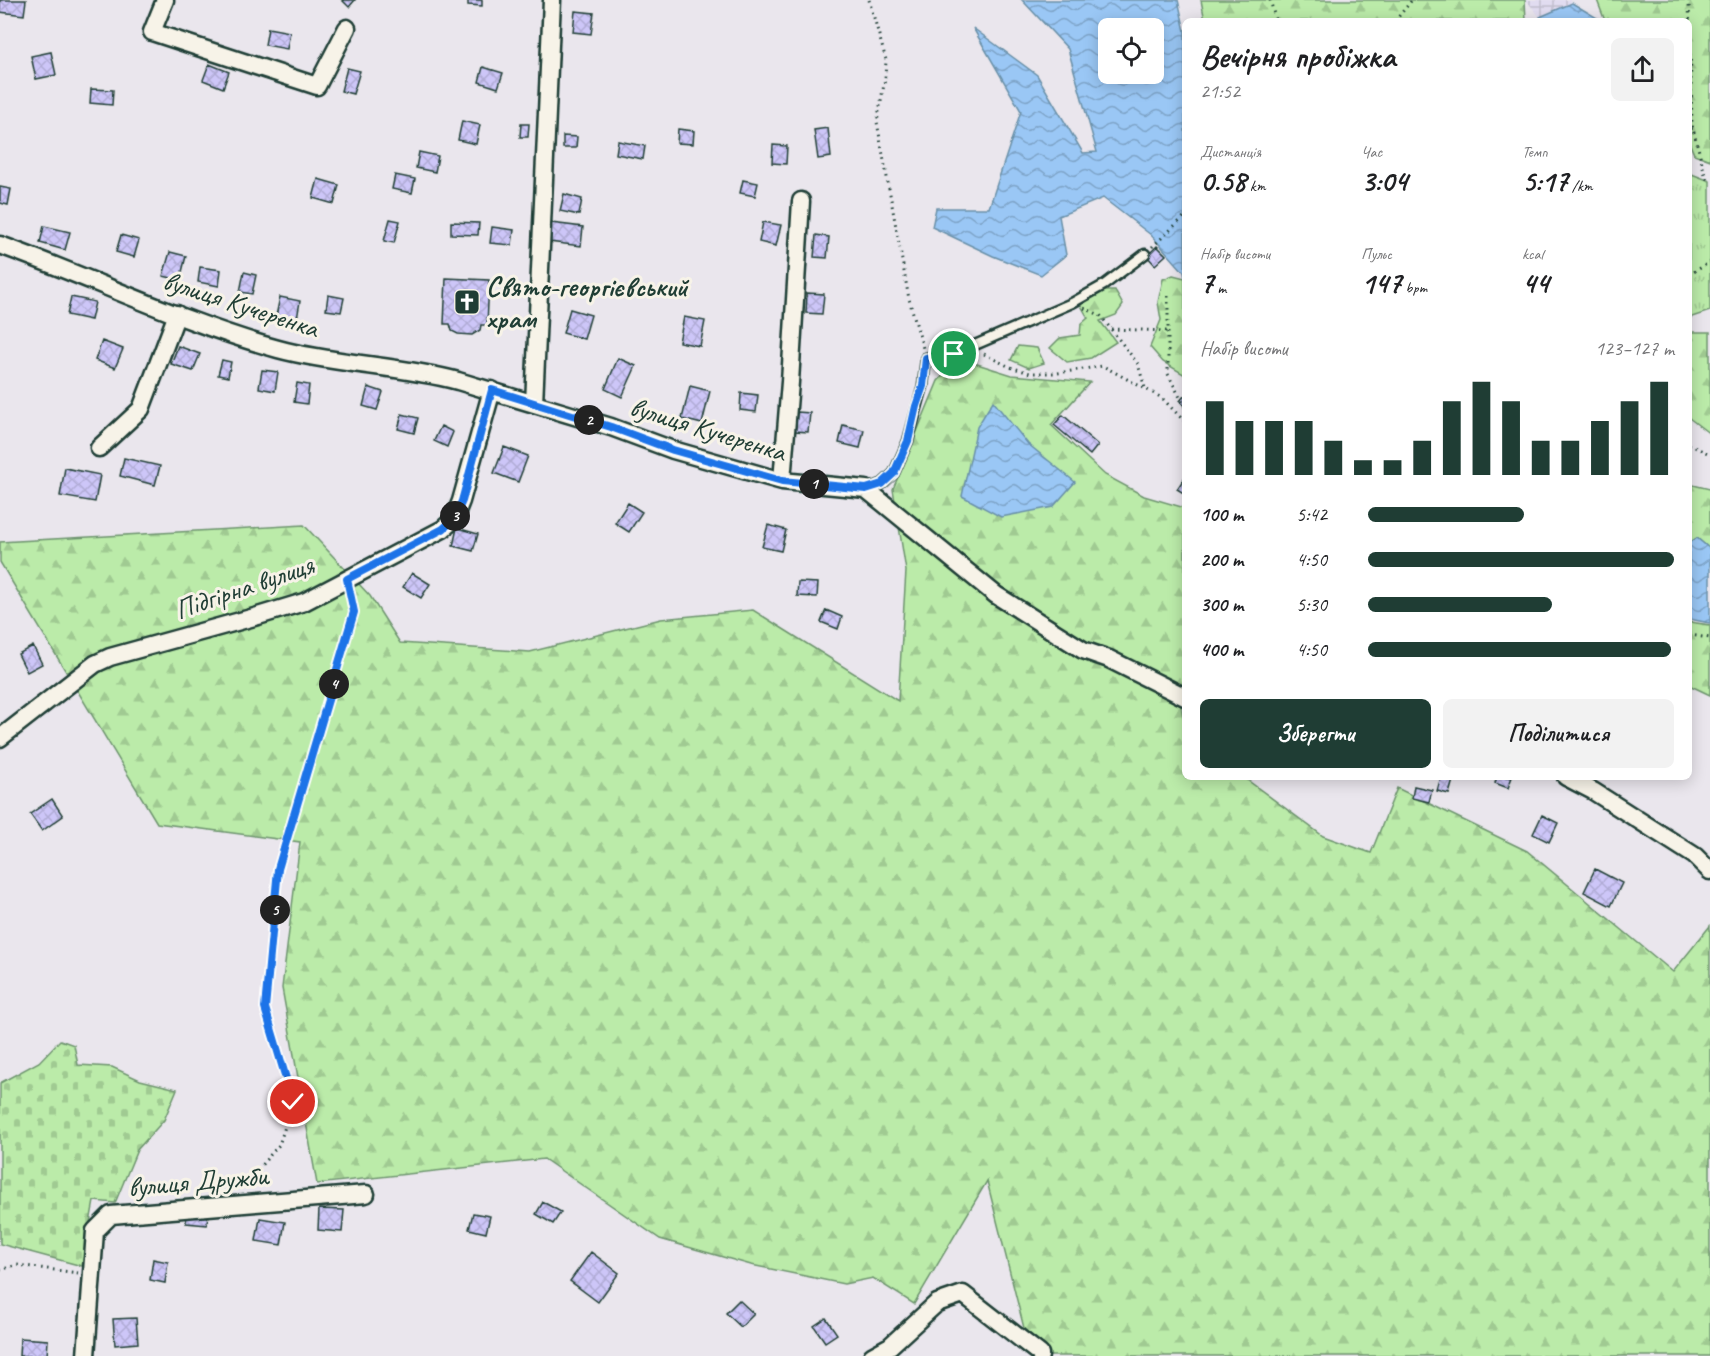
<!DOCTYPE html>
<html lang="uk">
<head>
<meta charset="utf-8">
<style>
	:root { --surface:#fff; --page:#f2f2f2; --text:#202124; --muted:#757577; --accent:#1f3d34 }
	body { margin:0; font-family:Caveat,sans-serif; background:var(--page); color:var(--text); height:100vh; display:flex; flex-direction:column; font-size:22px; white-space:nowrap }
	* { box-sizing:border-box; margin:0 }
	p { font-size:20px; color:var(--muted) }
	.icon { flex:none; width:33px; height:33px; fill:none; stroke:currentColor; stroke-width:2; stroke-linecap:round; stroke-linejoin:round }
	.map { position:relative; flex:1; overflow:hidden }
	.panel { position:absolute; left:1182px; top:18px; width:510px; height:762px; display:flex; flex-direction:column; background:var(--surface); border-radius:9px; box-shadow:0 3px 15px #0003 }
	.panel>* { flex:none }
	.buttons { position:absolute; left:1098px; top:18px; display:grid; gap:12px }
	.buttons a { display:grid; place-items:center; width:66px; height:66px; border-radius:9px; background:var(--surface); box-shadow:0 3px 15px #0003; font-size:30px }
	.pin { position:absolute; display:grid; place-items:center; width:51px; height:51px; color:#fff; margin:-26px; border:3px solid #fff; border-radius:50%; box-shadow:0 2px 6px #0007 }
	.km { position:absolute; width:30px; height:30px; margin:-15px; border-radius:50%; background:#222; color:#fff; font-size:16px; line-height:30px; text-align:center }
	.round { display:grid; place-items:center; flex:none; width:63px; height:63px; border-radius:9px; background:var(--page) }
	.head { display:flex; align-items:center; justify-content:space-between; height:102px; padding:0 18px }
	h1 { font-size:33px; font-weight:800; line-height:45px }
	.stats { display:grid; grid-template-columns:repeat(3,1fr); gap:9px; height:102px; padding:6px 18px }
	.stats div { display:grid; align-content:center }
	.stats b { font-size:30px; font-weight:800 }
	.stats small { font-size:16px; font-weight:400 }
	.stats p { font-size:16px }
	.chart { height:168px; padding:12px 18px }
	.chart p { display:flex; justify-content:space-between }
	.chart svg { width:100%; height:108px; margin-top:6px; stroke:var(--accent); stroke-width:6 }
	.button { display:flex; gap:12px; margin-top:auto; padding:12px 18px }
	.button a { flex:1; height:69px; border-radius:9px; background:var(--accent); color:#fff; font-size:24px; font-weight:800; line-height:69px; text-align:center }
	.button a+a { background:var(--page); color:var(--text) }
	ul { padding:0 18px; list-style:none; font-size:20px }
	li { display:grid; grid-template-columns:96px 72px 1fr; align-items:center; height:45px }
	li i { height:15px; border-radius:8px; background:var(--accent) }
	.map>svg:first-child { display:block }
	.industrial { fill:url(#industrial-grid) }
	.grass { fill:url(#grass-tufts); stroke:#6d946e; stroke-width:1.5 }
	.forest { fill:url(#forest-firs); stroke:#6d946e; stroke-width:1.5 }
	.cemetery { fill:url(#cemetery-stones); stroke:#6d946e; stroke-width:1.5 }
	.water { fill:url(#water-waves); stroke:#6990a8; stroke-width:1.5; fill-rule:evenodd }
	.building { fill:url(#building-cross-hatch); stroke:#1f3d34; stroke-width:1.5 }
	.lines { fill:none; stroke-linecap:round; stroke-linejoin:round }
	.lane-casing { stroke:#1f3d34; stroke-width:13 }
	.street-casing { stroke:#1f3d34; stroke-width:21 }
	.path { stroke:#1f3d34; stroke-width:3; stroke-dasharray:1.5 4.5; stroke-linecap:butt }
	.lane { stroke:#f7f3e8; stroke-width:8 }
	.street { stroke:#f7f3e8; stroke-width:16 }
	.route-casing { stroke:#fff; stroke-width:12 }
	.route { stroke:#1a73e8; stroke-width:8 }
	.labels { text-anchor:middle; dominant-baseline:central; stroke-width:6; stroke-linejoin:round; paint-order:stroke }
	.poi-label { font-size:28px; font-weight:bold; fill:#1f3d34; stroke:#f7f3e8; text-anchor:start }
	.street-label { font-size:28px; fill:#1f3d34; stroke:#f7f3e8 }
</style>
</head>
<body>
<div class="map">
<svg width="1710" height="1356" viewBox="0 0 1710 1356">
	<defs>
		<pattern id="industrial-grid" width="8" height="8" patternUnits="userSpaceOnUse" patternTransform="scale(1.5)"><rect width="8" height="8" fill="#e1dcf0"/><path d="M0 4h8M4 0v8" fill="none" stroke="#c1bece"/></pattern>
		<pattern id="grass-tufts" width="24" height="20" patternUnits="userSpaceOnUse" patternTransform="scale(1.5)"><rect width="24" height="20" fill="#bbeba9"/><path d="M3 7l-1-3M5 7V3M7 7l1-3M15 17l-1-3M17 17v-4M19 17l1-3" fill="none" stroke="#a0ca92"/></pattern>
		<pattern id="forest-firs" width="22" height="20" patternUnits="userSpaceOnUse" patternTransform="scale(1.5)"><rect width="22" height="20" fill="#bbeba9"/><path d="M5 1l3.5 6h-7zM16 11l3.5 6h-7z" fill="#a0ca92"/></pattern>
		<pattern id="cemetery-stones" width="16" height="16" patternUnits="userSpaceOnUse" patternTransform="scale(1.5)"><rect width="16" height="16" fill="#bbeba9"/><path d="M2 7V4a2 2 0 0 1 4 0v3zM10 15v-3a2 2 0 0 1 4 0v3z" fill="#a0ca92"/></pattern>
		<pattern id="water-waves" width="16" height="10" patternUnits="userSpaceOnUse" patternTransform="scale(1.5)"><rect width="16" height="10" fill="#9ac7f5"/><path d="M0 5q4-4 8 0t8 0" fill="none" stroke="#7da3c7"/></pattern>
		<pattern id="building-cross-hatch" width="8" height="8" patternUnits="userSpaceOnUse" patternTransform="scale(1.5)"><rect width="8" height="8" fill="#cdc6f8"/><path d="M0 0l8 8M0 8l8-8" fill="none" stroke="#b0abd5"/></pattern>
	</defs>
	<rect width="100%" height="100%" fill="#eae6ed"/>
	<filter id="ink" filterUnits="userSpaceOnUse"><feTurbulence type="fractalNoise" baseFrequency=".0167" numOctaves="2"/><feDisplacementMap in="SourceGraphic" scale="12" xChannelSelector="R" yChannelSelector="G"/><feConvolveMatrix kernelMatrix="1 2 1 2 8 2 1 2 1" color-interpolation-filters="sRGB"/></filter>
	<g filter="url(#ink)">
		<path class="industrial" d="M 1526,0 L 1570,0 L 1572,3 L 1540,17 Z"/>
		<path class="grass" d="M 1689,173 L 1710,181 L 1710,311 L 1689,318 Z"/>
		<path class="forest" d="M 1201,0 L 1525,0 L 1526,21 L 1205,21 Z
			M 1597,0 L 1710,0 L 1710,160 L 1694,154 L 1689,142 L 1689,21 L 1605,21 Z
			M 1173,275 L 1185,278 L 1185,375 L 1163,362 L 1150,347 L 1161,320 L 1158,302 L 1163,279 Z
			M 1093,291 L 1115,291 L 1123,305 L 1116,315 L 1100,321 L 1116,342 L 1091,358 L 1067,362 L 1050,348 L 1060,338 L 1080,335 L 1081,324 L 1088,318 L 1079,302 Z
			M 1689,332 L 1710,332 L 1710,434 L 1689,418 Z
			M 1018,346 L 1037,348 L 1044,363 L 1029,368 L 1011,360 Z
			M 974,363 L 1012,375 L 1090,382 L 1051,425 L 1105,475 L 1144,496 L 1185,508 L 1185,702 L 1180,703 L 1185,723 L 1185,777 L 1243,777 L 1323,836 L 1371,853 L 1397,788 L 1527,851 L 1673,972 L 1710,926 L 1710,1356 L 1031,1356 L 987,1181 L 914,1304 L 873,1278 L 844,1284 L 751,1265 L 660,1239 L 544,1159 L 317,1184 L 282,988 L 300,842 L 157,823 L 0,562 L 0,542 L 304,525 L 370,596 L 400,643 L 530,652 L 661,619 L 753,610 L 898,701 L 906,571 L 893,489 L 938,381 L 952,366 Z
			M 1689,484 L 1710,489 L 1710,549 L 1697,538 L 1689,543 Z
			M 1689,622 L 1710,625 L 1710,695 L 1689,685 Z"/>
		<path class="cemetery" d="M 60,1040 L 74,1045 L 78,1065 L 112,1067 L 140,1080 L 177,1089 L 164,1120 L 137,1150 L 115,1203 L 94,1201 L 82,1266 L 0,1244 L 0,1083 L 39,1062 Z"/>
		<path class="water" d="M 1022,0 L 1178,0 L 1185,31 L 1185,278 L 1184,272 L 1151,235 L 1103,198 L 1059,216 L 1066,255 L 1041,275 L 993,256 L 932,227 L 936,208 L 989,208 L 1021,111 L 973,28 L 1037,75 L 1083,153 L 1097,152 L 1068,49 ZM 1154,28 L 1154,74 L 1108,74 L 1108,28 Z
			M 1572,3 L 1602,21 L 1541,21 L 1540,17 Z
			M 993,401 L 1028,444 L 1075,482 L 1053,507 L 1001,517 L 962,496 L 977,427 Z
			M 1697,538 L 1710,549 L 1710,623 L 1689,619 L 1689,543 Z"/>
		<path class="building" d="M 0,0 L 26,0 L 24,15 L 0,12 Z
			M 342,0 L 355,0 L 349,7 Z
			M 468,0 L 482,0 L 482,6 L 468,5 Z
			M 575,11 L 594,13 L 591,34 L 573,32 Z
			M 268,28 L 290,32 L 287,49 L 265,45 Z
			M 51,52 L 56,75 L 36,79 L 31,56 Z
			M 209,64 L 229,72 L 223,88 L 203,80 Z
			M 483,67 L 503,73 L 498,88 L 479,82 Z
			M 347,68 L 360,71 L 353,94 L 341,91 Z
			M 91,89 L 113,90 L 112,105 L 90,103 Z
			M 462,121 L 480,125 L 476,144 L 458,140 Z
			M 521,124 L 529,124 L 528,137 L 520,137 Z
			M 828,128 L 831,157 L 818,159 L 814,130 Z
			M 678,129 L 694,131 L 693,144 L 677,143 Z
			M 563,136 L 577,137 L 576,148 L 563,148 Z
			M 618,141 L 645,146 L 643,159 L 616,154 Z
			M 773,145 L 787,146 L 786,164 L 772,163 Z
			M 419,152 L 438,156 L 435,172 L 416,168 Z
			M 395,175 L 415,179 L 412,193 L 392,189 Z
			M 318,179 L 339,185 L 334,204 L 313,198 Z
			M 743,180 L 758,183 L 755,196 L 740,193 Z
			M 0,187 L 11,189 L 8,205 L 0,203 Z
			M 564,194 L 582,199 L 579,215 L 560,211 Z
			M 390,219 L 400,221 L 394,243 L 384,241 Z
			M 451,222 L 479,223 L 478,235 L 451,234 Z
			M 763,222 L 781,225 L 776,246 L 759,242 Z
			M 551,223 L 583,227 L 581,246 L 549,242 Z
			M 44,226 L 70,232 L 65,250 L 40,243 Z
			M 492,227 L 514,230 L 512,245 L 490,243 Z
			M 121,235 L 139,240 L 134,257 L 116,252 Z
			M 816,235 L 829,237 L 827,258 L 814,257 Z
			M 1157,246 L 1166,255 L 1155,265 L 1147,256 Z
			M 170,252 L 186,256 L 180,280 L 163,276 Z
			M 200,267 L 221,270 L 219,286 L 198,282 Z
			M 244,272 L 256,275 L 252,294 L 240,292 Z
			M 446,278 L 489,280 L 487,325 L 481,325 L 480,330 L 472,335 L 458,334 L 452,331 L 450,324 L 444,324 Z
			M 807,293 L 824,294 L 822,314 L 806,313 Z
			M 328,295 L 344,298 L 341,312 L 326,310 Z
			M 71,297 L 95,302 L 91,320 L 67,315 Z
			M 280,297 L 300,301 L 296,325 L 275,321 Z
			M 570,309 L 591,315 L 584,339 L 563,333 Z
			M 684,317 L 705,321 L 700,346 L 679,342 Z
			M 102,341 L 123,349 L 115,368 L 95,360 Z
			M 178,346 L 200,354 L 193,371 L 171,364 Z
			M 618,358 L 636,366 L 622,397 L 605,389 Z
			M 222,360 L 231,362 L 228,377 L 218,375 Z
			M 262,370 L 278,372 L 275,391 L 259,388 Z
			M 297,383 L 309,385 L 307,404 L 294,402 Z
			M 690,386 L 710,391 L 702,424 L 682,419 Z
			M 368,387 L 383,392 L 377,410 L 363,406 Z
			M 741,393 L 758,395 L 756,412 L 740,410 Z
			M 1184,396 L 1185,396 L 1185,407 L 1180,401 Z
			M 797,412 L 810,413 L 808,432 L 795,431 Z
			M 402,414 L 418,418 L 414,433 L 398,429 Z
			M 1063,415 L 1098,445 L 1090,455 L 1054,425 Z
			M 843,425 L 864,430 L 860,448 L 839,443 Z
			M 441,426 L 453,432 L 447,447 L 434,441 Z
			M 504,447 L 528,456 L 518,482 L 494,473 Z
			M 124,458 L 160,466 L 155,485 L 120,476 Z
			M 65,468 L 100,475 L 95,502 L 60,496 Z
			M 1185,477 L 1185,494 L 1177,489 Z
			M 628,503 L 642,512 L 629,532 L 615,523 Z
			M 768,525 L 786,530 L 781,551 L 762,547 Z
			M 457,528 L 478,534 L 473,551 L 453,546 Z
			M 412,573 L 430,584 L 421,598 L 403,587 Z
			M 798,582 L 818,583 L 817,597 L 797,596 Z
			M 826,610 L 842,617 L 838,629 L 821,622 Z
			M 33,646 L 42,664 L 27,672 L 18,654 Z
			M 1441,777 L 1453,780 L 1449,794 L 1437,791 Z
			M 1497,777 L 1512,777 L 1508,788 L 1495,783 Z
			M 1414,786 L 1432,790 L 1429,802 L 1412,798 Z
			M 52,799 L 63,816 L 42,831 L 30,814 Z
			M 1542,815 L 1558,823 L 1549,842 L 1533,834 Z
			M 1595,869 L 1622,883 L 1611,906 L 1584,892 Z
			M 543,1202 L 561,1212 L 553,1224 L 536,1214 Z
			M 319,1209 L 344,1210 L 342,1232 L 318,1230 Z
			M 187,1210 L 208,1212 L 207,1225 L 186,1223 Z
			M 473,1213 L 490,1216 L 486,1233 L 469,1229 Z
			M 260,1218 L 285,1222 L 281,1245 L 256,1241 Z
			M 591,1252 L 619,1273 L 598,1302 L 570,1281 Z
			M 153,1259 L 168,1262 L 165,1283 L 150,1280 Z
			M 739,1300 L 754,1314 L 741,1327 L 726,1313 Z
			M 136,1318 L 138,1343 L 115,1345 L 113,1319 Z
			M 826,1318 L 837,1334 L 825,1342 L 814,1326 Z
			M 20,1338 L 48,1340 L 47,1356 L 19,1356 Z"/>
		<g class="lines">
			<defs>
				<path id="lane" d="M 867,489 L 882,484 L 894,473 L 908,441 L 923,386 L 926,358 L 954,354 L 1072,303 L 1104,285 L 1145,254"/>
				<path id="street" d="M 165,0 L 152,32 L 317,86 L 347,28
					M 0,245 C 93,278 183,323 278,349 C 337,365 399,365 458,381 L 611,427 L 673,450 L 782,481 L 866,489 L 996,595 L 1083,650 L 1109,659 L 1185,697
					M 534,404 L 552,0
					M 99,448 L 141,409 L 177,314
					M 782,481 L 790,382 L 801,201
					M 0,738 L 95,664 L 110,657 L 258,616 L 304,602 L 443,529 L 454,519 L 461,501 L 492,390
					M 1566,777 L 1593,791 L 1695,856 L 1710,871
					M 86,1356 L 95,1231 L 111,1215 L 366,1194
					M 872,1356 L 890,1346 L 937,1303 L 963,1294 L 1040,1354 L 1040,1356"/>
			</defs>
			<use href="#lane" class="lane-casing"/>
			<use href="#street" class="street-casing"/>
			<path class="path" d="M 869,0 L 886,60 L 885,79 L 877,122 L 909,299 L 923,348
				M 1270,0 L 1276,21
				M 1689,0 L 1692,125 L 1706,178 L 1710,182
				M 1395,21 L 1412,0
				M 1689,135 L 1692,127
				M 1152,247 L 1185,216
				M 1689,275 L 1710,262
				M 1168,296 L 1168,374 L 1185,407
				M 1084,308 L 1100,315 L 1138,364 L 1145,388
				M 1111,329 L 1168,331
				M 984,354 L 1010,367 L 1030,373 L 1058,373 L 1103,366 L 1162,398 L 1185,422
				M 1689,445 L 1710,454
				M 1689,635 L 1710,638
				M 242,1187 L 279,1145 L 293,1102 L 265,1008 L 278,869 L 354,612 L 350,595
				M 0,1270 L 17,1265 L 78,1273"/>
			<use href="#lane" class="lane"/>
			<use href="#street" class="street"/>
		</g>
	</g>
	<g class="lines" filter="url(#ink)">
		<defs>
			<path id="route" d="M 293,1102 L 265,1008 L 278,869 L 354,612 L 347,579 L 443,529 L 454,519 L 462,501 L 492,390 L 611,427 L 673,450 L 782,481 L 866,489 L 882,484 L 894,473 L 908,441 L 916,406 L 923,386 L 926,358 L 954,354"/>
		</defs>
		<use href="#route" class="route-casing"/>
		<use href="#route" class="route"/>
	</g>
	<defs>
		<symbol id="church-square" viewBox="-11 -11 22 22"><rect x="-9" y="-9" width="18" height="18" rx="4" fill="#1f3d34" stroke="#f7f3e8"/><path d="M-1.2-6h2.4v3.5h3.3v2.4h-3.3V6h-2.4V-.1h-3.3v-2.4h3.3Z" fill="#fff"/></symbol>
	</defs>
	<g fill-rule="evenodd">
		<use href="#church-square" x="452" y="287" width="30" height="30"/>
	</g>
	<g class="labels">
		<g class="poi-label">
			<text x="486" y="286">Свято-георгієвський<tspan x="486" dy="32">храм</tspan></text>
		</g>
		<g class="street-label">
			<text transform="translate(241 304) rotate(18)">вулиця Кучеренка</text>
			<text transform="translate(708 429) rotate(17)">вулиця Кучеренка</text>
			<text transform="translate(244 587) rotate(-19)">Підгірна вулиця</text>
			<text transform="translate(198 1181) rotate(-5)">вулиця Дружби</text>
		</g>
	</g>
</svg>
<div class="buttons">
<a><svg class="icon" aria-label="locate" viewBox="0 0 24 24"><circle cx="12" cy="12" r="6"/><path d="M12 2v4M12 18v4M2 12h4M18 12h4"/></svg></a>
</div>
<div class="pin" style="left:954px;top:354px;background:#1e9e55"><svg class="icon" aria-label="arrive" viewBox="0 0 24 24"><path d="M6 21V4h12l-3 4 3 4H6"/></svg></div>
<div class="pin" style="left:293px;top:1102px;background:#d93025"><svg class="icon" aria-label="check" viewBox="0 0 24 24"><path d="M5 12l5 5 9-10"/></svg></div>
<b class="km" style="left:814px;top:484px">1</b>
<b class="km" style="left:589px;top:420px">2</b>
<b class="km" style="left:455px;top:516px">3</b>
<b class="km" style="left:334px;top:684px">4</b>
<b class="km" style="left:275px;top:910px">5</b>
<section class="panel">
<div class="head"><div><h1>Вечірня пробіжка</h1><p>21:52</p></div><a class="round"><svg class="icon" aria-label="share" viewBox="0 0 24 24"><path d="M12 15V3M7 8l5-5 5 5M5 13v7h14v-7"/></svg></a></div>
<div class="stats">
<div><p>Дистанція</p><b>0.58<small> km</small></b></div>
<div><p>Час</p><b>3:04</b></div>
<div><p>Темп</p><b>5:17<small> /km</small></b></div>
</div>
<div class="stats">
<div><p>Набір висоти</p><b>7<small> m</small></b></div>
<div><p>Пульс</p><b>147<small> bpm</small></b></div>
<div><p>kcal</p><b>44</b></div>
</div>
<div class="chart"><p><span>Набір висоти</span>123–127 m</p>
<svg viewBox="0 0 160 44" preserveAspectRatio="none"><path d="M5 44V14M15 44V22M25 44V22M35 44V22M45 44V30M55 44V38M65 44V38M75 44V30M85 44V14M95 44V6M105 44V14M115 44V30M125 44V30M135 44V22M145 44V14M155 44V6"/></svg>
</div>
<ul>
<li><b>100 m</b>5:42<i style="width:51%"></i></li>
<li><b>200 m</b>4:50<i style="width:100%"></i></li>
<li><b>300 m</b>5:30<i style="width:60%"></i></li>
<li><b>400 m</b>4:50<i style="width:99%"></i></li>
</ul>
<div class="button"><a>Зберегти</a><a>Поділитися</a></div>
</section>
</div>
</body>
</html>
